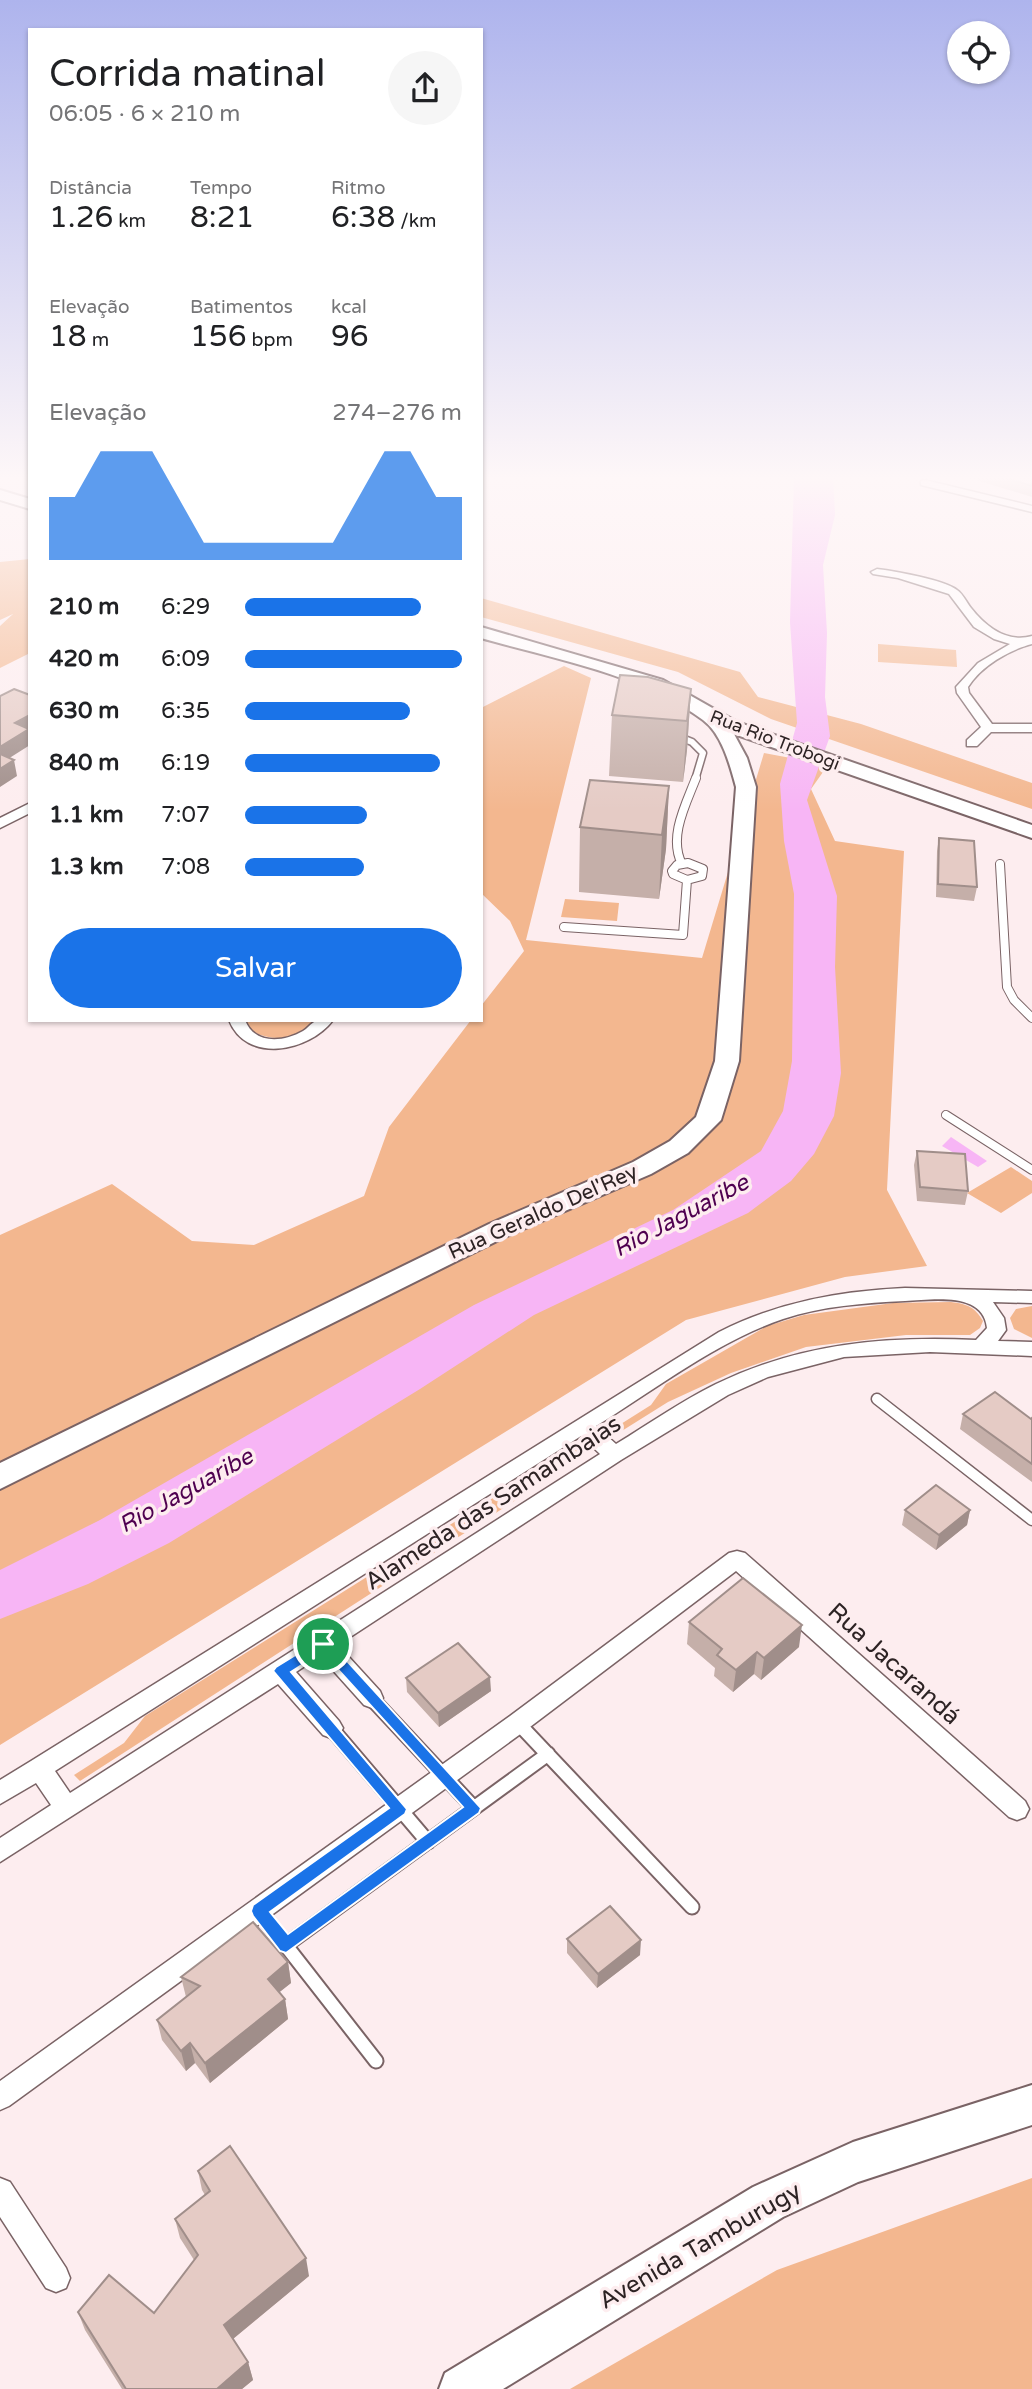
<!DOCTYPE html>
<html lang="pt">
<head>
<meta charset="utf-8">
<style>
	:root { --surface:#fff; --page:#f6f6f6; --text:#202124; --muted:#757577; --accent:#1a73e8 }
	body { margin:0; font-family:"Varela Round",sans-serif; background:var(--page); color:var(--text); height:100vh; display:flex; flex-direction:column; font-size:26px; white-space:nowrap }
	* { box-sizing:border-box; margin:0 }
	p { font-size:23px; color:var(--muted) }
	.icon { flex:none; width:38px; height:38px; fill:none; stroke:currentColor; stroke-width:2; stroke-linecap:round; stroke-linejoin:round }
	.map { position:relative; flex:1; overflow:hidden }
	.panel { position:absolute; left:28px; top:28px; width:455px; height:994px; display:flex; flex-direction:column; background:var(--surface); border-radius:0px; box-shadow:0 2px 5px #0004 }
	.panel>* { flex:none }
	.tools { position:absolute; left:947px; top:21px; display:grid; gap:14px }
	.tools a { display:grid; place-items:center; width:63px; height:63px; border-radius:50%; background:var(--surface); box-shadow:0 2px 5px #0004; font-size:35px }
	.pin { position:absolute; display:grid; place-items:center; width:60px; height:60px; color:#fff; margin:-30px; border:4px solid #fff; border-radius:50%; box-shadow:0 2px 7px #0007 }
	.round { display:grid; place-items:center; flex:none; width:74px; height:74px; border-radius:37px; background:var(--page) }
	.head { display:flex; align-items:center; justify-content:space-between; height:119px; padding:0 21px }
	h1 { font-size:38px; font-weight:600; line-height:52px }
	.metrics { display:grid; grid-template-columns:repeat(3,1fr); gap:10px; height:119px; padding:7px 21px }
	.metrics div { display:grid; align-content:center }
	.metrics b { font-size:30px; font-weight:600 }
	.metrics small { font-size:19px; font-weight:400 }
	.metrics p { font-size:19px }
	.chart { height:196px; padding:14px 21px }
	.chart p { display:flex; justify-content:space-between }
	.chart svg { width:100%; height:126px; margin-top:7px; fill:var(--accent); opacity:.7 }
	.action { display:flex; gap:14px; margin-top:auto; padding:14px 21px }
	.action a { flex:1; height:80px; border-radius:42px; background:var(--accent); color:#fff; font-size:28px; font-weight:600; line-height:80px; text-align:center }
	ul { padding:0 21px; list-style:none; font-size:23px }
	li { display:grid; grid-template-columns:112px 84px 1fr; align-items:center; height:52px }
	li i { height:18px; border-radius:9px; background:var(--accent) }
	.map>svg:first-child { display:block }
	.green { fill:#f3b78f }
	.water { fill:#f7b5f5 }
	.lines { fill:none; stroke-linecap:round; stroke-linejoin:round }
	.lane-far3-casing { stroke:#7a6365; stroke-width:9 }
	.lane-far2-casing { stroke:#7a6365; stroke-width:10 }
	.lane-far1-casing { stroke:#7a6365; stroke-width:13 }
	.lane-casing { stroke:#7a6365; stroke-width:17 }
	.street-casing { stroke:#7a6365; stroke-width:3 }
	.secondary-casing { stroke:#7a6365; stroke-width:4 }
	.lane-far3 { stroke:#fff; stroke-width:6 }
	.lane-far2 { stroke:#fff; stroke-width:8 }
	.lane-far1 { stroke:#fff; stroke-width:10 }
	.lane { stroke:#fff; stroke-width:13 }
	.street { fill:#fff; fill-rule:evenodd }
	.secondary { fill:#fff; fill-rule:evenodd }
	.wall { fill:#c5afa9 }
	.shaded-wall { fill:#a08e8a }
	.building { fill:#e5cbc5; stroke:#a08e8a; stroke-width:2 }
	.route { fill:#1a73e8; stroke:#fff; stroke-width:2; fill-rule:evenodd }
	.labels { text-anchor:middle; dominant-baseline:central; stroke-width:7; stroke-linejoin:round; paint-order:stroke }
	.far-street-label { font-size:18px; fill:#2d2324; stroke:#fdedef }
	.street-label { font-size:21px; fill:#2d2324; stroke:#fdedef }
	.water-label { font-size:23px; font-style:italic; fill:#4f0050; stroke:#fdedef }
	.near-street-label { font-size:24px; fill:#2d2324; stroke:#fdedef }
</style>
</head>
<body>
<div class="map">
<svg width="1032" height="2389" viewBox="0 0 1032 2389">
	<rect width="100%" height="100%" fill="#fdedef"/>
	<path class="green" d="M 30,559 L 30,653 L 0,668 L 0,626 L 13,614 L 0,620 L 0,562 Z
		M 481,598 L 740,672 L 758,697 L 861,724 L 1032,783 L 1032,809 L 771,719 L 678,672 L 481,617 Z
		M 878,644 L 956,650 L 957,667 L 878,662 Z
		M 564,666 L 591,678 L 526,940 L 702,958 L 764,753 L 828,765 L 811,789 L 835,841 L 904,851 L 887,1190 L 927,1266 L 845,1277 L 686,1320 L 0,1745 L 0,1235 L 112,1184 L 192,1241 L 254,1245 L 364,1196 L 389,1127 L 471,1020 L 481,1020 L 481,1006 L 524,951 L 510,921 L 481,893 L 481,708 Z
		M 565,899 L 619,903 L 617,921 L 561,917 Z
		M 245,1020 L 314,1020 C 301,1042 269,1042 250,1030 Z
		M 1011,1167 L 1032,1181 L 1032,1193 L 1001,1213 L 967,1193 Z
		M 951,1302 C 967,1304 975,1307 983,1321 L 980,1328 L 970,1335 L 906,1335 L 806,1347 L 731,1373 L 668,1402 L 609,1439 L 605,1434 L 651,1405 L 666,1384 L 767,1326 L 804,1315 L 893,1303 Z
		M 1032,1306 L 1032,1338 L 1014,1329 L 1010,1318 L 1016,1309 Z
		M 582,1442 L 583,1447 L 529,1484 L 519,1498 L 80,1781 L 74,1775 L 124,1743 L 145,1716 Z
		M 1032,2178 L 1032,2389 L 570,2389 L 777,2270 Z"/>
	<path class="water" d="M 794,475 L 833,475 L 835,515 L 823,565 L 827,633 L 825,697 L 830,736 L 807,800 L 837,896 L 835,967 L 841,1073 L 834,1116 L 814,1154 L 791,1181 L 748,1213 L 534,1315 L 420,1389 L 169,1543 L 88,1584 L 0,1619 L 0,1570 L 100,1520 L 474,1305 L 673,1210 L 761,1151 L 783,1111 L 792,1061 L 794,894 L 784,841 L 780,784 L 797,723 L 790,622 Z
		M 951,1137 L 987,1161 L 978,1167 L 942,1146 Z"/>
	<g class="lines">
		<defs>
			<path id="lane-far3" d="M 677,736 L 692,742 L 703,753 L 695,780"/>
			<path id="lane-far2" d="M 688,863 L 703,869 L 702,876 L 687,880 L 673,874 L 672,871 L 677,865 Z
				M 682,864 C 668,837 686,804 696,778
				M 1000,864 L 1007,987 L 1014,1000 L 1032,1018
				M 564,927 L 683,935 L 687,880
				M 946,1115 L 1032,1170"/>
			<path id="lane-far1" d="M 877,1399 L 1032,1520
				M 373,1699 L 376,1702"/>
			<path id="lane" d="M 374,1701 L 474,1808
				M 518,1723 L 692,1907
				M 331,1728 L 428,1842
				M 259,1911 L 376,2061
				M 286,1945 L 548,1754"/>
			<path id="street" d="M 925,480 L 1032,506 L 1032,512 L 921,485 L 921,481 Z
				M 877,569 C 894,571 945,580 957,590 C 963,594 967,603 971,608 C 986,627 1007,643 1032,636 L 1032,644 C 1009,650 981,666 968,687 L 969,693 L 992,724 L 1032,724 L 1032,732 L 991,732 L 977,746 L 967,746 L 967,740 L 981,727 L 957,693 L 956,687 L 978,663 L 1010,644 L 994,639 L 974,627 L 949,594 L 898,578 L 873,574 L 871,572 Z
				M 30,803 L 30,813 L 0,828 L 0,818 Z
				M 229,1020 L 245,1020 C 254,1044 282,1043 303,1031 C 307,1029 311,1023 316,1021 C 320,1019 328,1020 333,1020 C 309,1052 246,1064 229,1020 Z
				M 905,1288 L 1032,1291 L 1032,1303 L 993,1302 L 1004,1318 L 1006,1330 L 998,1341 L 1032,1342 L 1032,1356 L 930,1352 L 844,1357 L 768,1377 L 728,1395 L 621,1460 L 338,1645 L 380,1691 L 383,1698 L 380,1705 L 372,1708 L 364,1705 L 320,1656 L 296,1672 L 339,1721 L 343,1728 L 339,1735 L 331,1738 L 323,1735 L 278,1684 L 0,1862 L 0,1838 L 51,1805 L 36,1783 L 0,1804 L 0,1780 L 31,1761 L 719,1332 C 778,1302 840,1291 905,1288 ZM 905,1301 C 932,1300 983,1291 987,1328 L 976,1340 C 884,1336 801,1343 716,1384 C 681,1401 649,1424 616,1444 L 596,1426 C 656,1389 716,1342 783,1319 C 823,1306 864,1303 905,1301 ZM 581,1436 L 600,1454 L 70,1793 L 55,1771 Z
				M 737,1551 L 745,1553 L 1025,1801 L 1029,1809 L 1025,1817 L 1017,1820 L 1009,1817 L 736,1571 L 526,1730 L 9,2106 L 0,2110 L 0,2081 L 510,1716 L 729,1553 Z
				M 0,2178 L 10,2182 L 66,2268 L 70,2278 L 66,2288 L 56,2292 L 46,2288 L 0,2217 Z"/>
			<path id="secondary" d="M 0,490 L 30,499 L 30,509 L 0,500 Z
				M 481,627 L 663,680 L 737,722 L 1032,825 L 1032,838 L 734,734 L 747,758 L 756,787 L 739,1061 L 721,1120 L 688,1153 L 651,1174 L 507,1236 L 0,1489 L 0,1463 L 489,1224 L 633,1162 L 670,1141 L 696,1117 L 715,1061 L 736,787 C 730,765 722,734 703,720 C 642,674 554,659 481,638 Z
				M 1032,2085 L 1032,2125 L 858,2182 L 783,2217 L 503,2389 L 439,2389 L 445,2373 L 753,2187 L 853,2142 Z"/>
		</defs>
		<use href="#lane-far3" class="lane-far3-casing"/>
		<use href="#lane-far2" class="lane-far2-casing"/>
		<use href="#lane-far1" class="lane-far1-casing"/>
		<use href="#lane" class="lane-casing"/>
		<use href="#street" class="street-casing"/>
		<use href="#secondary" class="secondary-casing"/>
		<use href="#lane-far3" class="lane-far3"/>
		<use href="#lane-far2" class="lane-far2"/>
		<use href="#lane-far1" class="lane-far1"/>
		<use href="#lane" class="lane"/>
		<use href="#street" class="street"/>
		<use href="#secondary" class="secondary"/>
	</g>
	<path class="wall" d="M 960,475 L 1032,475 L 1032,497 Z
		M 691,689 L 687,750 L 683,782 L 609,776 L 612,715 Z
		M 669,786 L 666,849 L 659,899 L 579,892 L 580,827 Z
		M 939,838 L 977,887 L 974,901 L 936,897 L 937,851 Z
		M 917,1151 L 968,1191 L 965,1205 L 917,1201 L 914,1165 Z
		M 963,1414 L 1031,1419 L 1032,1418 L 1032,1482 L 960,1429 Z
		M 905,1510 L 970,1510 L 967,1525 L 936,1550 L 902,1525 Z
		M 689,1622 L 799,1647 L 761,1680 L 754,1674 L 733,1692 L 714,1676 L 715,1668 L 687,1644 Z
		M 406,1678 L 491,1691 L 439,1727 L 407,1692 Z
		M 567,1939 L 640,1955 L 597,1988 L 567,1953 Z
		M 288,1962 L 291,1983 L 279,1992 L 285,1999 L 288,2019 L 210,2083 L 195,2063 L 186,2071 L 162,2040 L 157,2020 L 186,1997 L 181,1977 Z
		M 198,2171 L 309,2276 L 233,2339 L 248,2362 L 253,2380 L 242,2389 L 122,2389 L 85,2330 L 78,2312 L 154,2313 L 194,2260 L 180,2238 L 175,2219 L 205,2195 L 202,2190 Z"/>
	<path class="shaded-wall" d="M 691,689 L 687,750 L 683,782 L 687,721 Z
		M 30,715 L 30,745 L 0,764 L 0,747 L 15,723 Z
		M 14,760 L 17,776 L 0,787 L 0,769 Z
		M 669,786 L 666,849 L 659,899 L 662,835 Z
		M 970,1510 L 967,1525 L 936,1550 L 939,1535 Z
		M 802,1625 L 799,1647 L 761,1680 L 764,1658 Z
		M 757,1652 L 754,1674 L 733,1692 L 736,1670 Z
		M 490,1677 L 491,1691 L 439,1727 L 438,1713 Z
		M 641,1940 L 640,1955 L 597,1988 L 598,1974 Z
		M 288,1962 L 291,1983 L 271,1999 L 268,1979 Z
		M 285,1999 L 288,2019 L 210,2083 L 205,2063 Z
		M 190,2043 L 195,2063 L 186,2071 L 181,2051 Z
		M 306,2258 L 309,2276 L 228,2343 L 224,2325 Z
		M 248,2362 L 253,2380 L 242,2389 L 217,2389 Z"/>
	<path class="building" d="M 997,475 L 1032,475 L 1032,486 Z
		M 620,675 L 648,677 L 691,689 L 687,721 L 612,715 Z
		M 14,689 L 30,695 L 30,715 L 15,723 L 29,729 L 0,747 L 0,696 Z
		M 0,754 L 14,760 L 0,769 Z
		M 590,780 L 669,786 L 662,835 L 580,827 Z
		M 939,838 L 974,841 L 977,887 L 938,884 Z
		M 917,1151 L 965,1154 L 968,1191 L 920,1187 Z
		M 995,1392 L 1031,1419 L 1032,1418 L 1032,1464 L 963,1414 Z
		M 936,1485 L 970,1510 L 939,1535 L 905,1510 Z
		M 743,1578 L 802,1625 L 764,1658 L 757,1652 L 736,1670 L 717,1655 L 722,1649 L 689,1622 Z
		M 458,1643 L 490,1677 L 438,1713 L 406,1678 Z
		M 610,1906 L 641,1940 L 598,1974 L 567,1939 Z
		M 253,1922 L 288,1962 L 268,1979 L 285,1999 L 205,2063 L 190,2043 L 181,2051 L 157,2020 L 200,1986 L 181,1977 Z
		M 230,2146 L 306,2258 L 224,2325 L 248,2362 L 217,2389 L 126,2389 L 78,2312 L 109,2275 L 154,2313 L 198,2255 L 175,2219 L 210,2191 L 198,2171 Z"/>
	<linearGradient id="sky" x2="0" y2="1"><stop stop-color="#aeb4ed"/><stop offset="0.59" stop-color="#fef7f8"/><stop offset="1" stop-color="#fef7f8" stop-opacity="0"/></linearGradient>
	<rect width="1032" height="810" fill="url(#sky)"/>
	<path class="route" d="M 323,1638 L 328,1640 L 481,1808 L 479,1813 L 286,1953 L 280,1951 L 253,1916 L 251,1911 L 253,1905 L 389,1808 L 273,1671 L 276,1667 ZM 322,1652 L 463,1807 L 288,1934 L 270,1912 L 405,1814 L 407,1809 L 291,1672 Z"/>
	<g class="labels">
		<g class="far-street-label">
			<text transform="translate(775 740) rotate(21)">Rua Rio Trobogi</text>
		</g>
		<g class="street-label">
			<text transform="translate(543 1212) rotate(-24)">Rua Geraldo Del'Rey</text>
		</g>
		<g class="water-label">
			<text transform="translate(681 1216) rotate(-28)">Rio Jaguaribe</text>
			<text transform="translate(186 1491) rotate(-29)">Rio Jaguaribe</text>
		</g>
		<g class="near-street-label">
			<text transform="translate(493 1503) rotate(-33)">Alameda das Samambaias</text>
			<text transform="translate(894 1664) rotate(42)">Rua Jacarandá</text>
			<text transform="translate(700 2246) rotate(-30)">Avenida Tamburugy</text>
		</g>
	</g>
</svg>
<div class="tools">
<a><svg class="icon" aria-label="locate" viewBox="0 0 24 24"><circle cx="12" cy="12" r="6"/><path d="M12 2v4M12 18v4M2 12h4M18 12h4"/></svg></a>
</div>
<div class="pin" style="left:323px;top:1644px;background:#1e9e55"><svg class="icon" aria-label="arrive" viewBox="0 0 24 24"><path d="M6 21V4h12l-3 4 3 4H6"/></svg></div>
<section class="panel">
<div class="head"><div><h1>Corrida matinal</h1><p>06:05 · 6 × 210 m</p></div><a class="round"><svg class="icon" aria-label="share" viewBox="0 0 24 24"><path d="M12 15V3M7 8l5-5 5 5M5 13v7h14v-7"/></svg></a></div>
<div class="metrics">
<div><p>Distância</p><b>1.26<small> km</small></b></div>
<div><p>Tempo</p><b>8:21</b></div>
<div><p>Ritmo</p><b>6:38<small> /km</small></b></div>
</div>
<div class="metrics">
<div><p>Elevação</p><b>18<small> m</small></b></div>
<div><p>Batimentos</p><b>156<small> bpm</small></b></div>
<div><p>kcal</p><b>96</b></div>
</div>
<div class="chart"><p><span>Elevação</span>274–276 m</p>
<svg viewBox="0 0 160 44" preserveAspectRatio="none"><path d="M0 44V22L10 22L20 6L30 6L40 6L50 22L60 38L70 38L80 38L90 38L100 38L110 38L120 22L130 6L140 6L150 22L160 22V44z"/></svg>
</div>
<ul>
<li><b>210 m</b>6:29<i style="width:81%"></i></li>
<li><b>420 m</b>6:09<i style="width:100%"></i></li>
<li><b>630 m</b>6:35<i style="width:76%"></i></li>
<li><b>840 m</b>6:19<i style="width:90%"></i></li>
<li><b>1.1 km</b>7:07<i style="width:56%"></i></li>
<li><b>1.3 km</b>7:08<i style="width:55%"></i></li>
</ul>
<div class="action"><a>Salvar</a></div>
</section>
</div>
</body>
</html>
